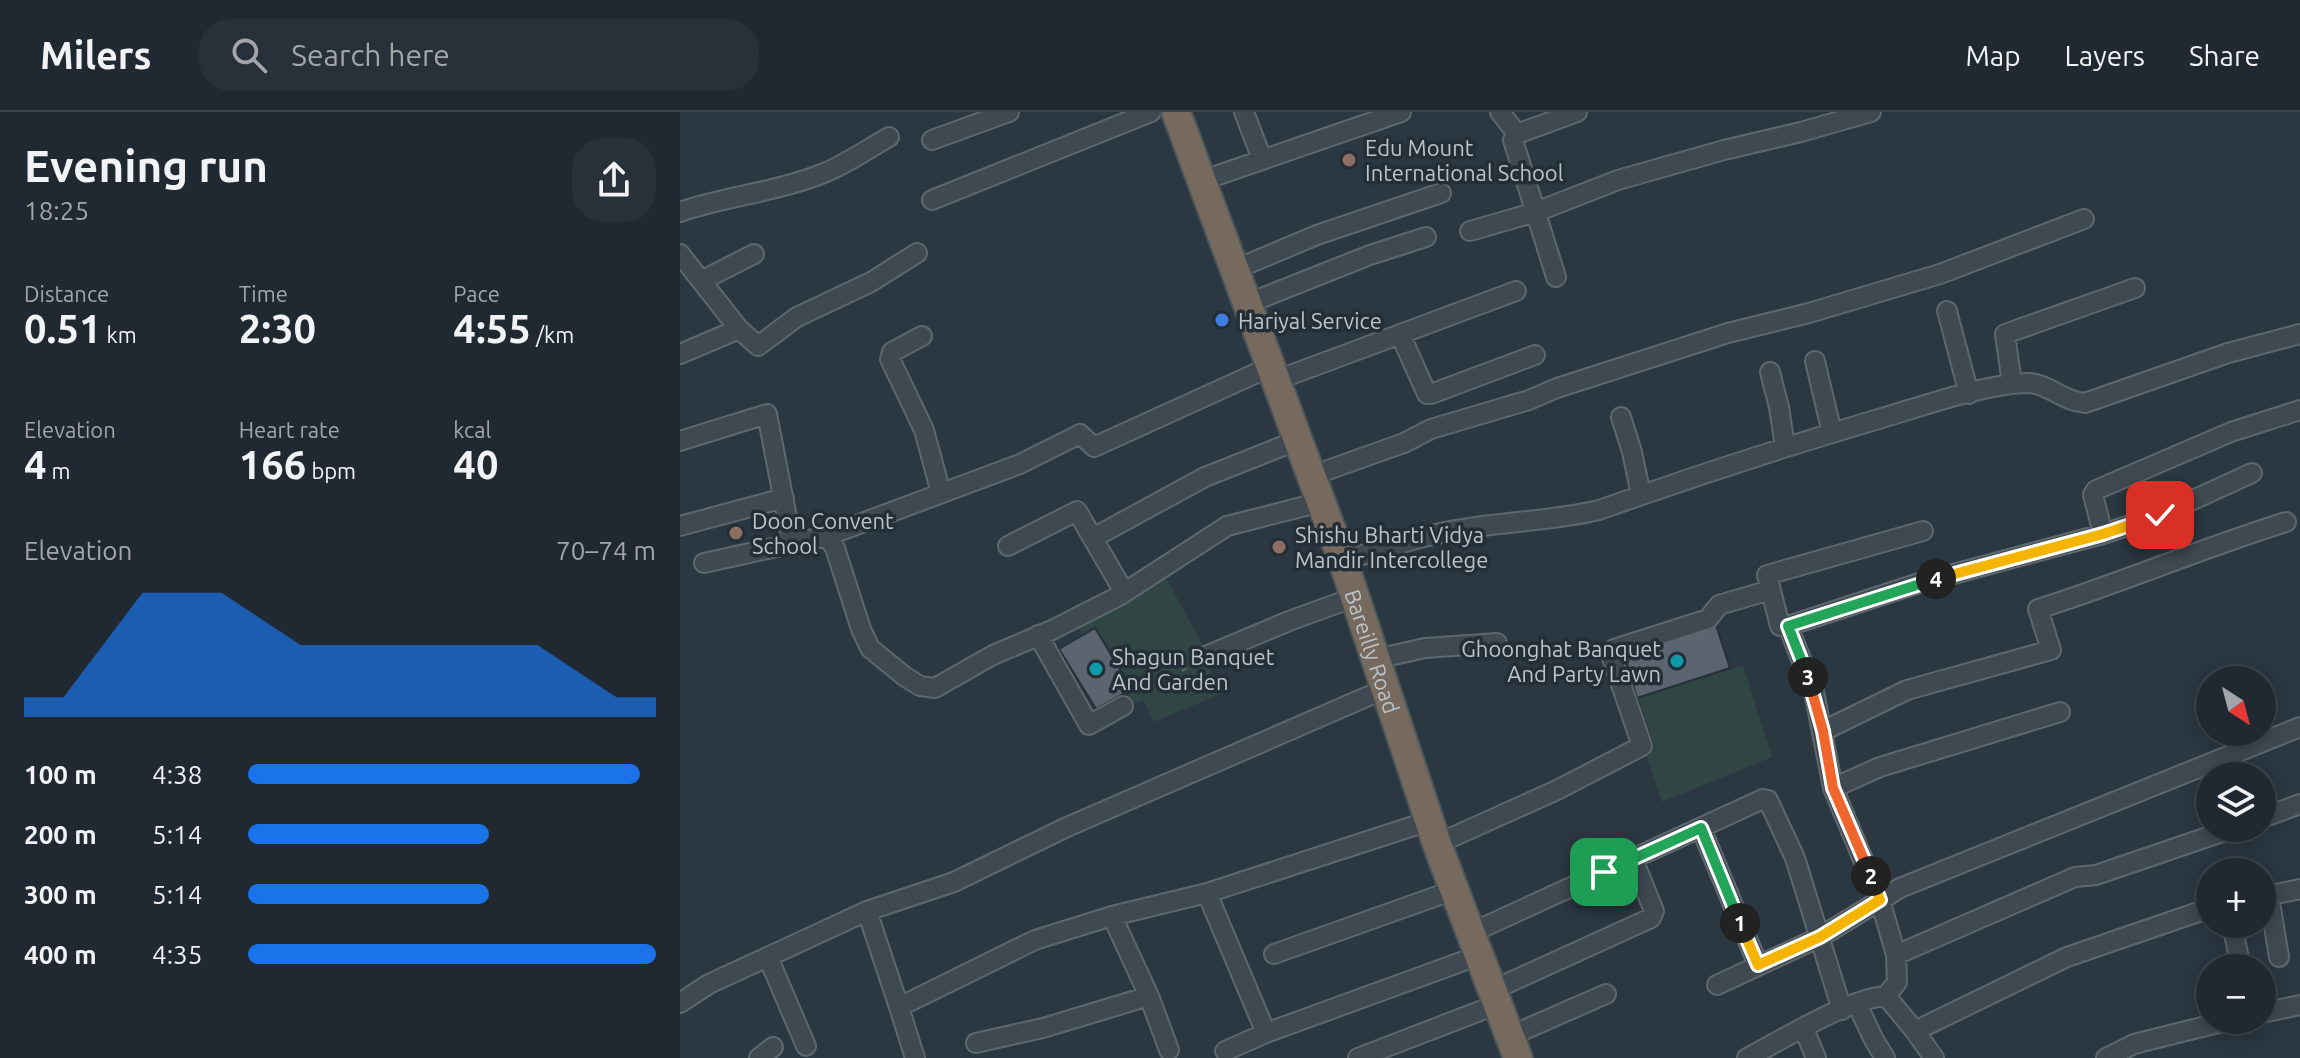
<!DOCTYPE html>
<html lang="en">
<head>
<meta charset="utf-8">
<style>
	:root { --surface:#202931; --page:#283139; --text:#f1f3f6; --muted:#a2a6ab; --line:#3d454d; --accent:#1a73e8 }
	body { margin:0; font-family:Ubuntu,sans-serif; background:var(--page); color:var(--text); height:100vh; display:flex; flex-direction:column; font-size:30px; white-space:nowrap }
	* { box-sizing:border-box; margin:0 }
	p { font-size:26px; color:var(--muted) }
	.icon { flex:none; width:44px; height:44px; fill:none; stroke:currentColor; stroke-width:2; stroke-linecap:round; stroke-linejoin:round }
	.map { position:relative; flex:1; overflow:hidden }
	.panel { display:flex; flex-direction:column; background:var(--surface); width:680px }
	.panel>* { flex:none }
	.needle { width:52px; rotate:144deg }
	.buttons { position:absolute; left:1516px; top:554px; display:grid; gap:16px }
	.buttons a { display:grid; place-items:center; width:80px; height:80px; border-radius:50%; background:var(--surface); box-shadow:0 4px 20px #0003,0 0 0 2px var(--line); font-size:40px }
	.pin { position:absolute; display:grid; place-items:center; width:68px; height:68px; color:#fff; margin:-34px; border-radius:16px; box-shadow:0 4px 12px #0006 }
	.km { position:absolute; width:40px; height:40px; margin:-20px; border-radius:50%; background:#222; color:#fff; font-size:22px; line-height:40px; text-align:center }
	.round { display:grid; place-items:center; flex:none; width:84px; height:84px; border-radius:32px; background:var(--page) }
	.overview { display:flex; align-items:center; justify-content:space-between; height:136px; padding:0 24px }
	h1 { font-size:44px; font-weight:700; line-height:60px }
	.stats { display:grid; grid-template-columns:repeat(3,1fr); gap:12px; height:136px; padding:8px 24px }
	.stats div { display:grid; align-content:center }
	.stats b { font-size:40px; font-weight:700 }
	.stats small { font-size:22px; font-weight:400 }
	.stats p { font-size:22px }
	.chart { height:224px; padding:16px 24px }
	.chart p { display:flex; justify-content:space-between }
	.chart svg { width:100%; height:144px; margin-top:8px; fill:var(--accent); opacity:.7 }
	ul { padding:0 24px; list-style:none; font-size:26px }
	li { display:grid; grid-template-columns:128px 96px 1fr; align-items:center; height:60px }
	li i { height:20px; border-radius:10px; background:var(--accent) }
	header { display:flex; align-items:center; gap:48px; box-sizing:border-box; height:112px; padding:0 40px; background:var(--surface); border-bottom:2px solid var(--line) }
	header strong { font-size:38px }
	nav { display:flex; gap:44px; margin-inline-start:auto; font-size:28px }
	.search { width:560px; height:72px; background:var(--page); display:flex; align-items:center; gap:20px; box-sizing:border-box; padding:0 28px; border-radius:32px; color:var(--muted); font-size:30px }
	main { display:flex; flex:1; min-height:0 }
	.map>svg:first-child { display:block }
	.green { fill:#304544 }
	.building { fill:#5a6570; stroke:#263038; stroke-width:2 }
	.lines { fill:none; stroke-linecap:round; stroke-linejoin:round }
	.minor-casing { stroke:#5d676e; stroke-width:22 }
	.highway-casing { stroke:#4a545b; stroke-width:32 }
	.path { stroke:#4f6262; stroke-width:3; stroke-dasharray:6 6; stroke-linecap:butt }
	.minor { stroke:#3f4951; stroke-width:18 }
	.highway { stroke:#76695d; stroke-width:28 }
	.split-1-casing { stroke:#fff; stroke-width:16 }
	.split-2-casing { stroke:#fff; stroke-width:16 }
	.split-3-casing { stroke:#fff; stroke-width:16 }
	.split-4-casing { stroke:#fff; stroke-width:16 }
	.split-5-casing { stroke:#fff; stroke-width:16 }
	.split-1 { stroke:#22a559; stroke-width:10 }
	.split-2 { stroke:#f5b400; stroke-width:10 }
	.split-3 { stroke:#f0652b; stroke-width:10 }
	.split-4 { stroke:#22a559; stroke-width:10 }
	.split-5 { stroke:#f5b400; stroke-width:10 }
	.education-dot { fill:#8d6e63; stroke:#242e36; stroke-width:3 }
	.shop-dot { fill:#3f7fe0; stroke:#242e36; stroke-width:3 }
	.culture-dot { fill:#0f9aa8; stroke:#242e36; stroke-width:3 }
	.labels { text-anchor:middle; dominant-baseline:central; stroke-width:7; stroke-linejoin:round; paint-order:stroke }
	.poi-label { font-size:22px; fill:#bcc4cb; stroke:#242e36; text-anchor:start }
	.street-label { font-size:22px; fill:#bcc4cb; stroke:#242e36 }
</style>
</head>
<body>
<header>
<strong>Milers</strong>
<div class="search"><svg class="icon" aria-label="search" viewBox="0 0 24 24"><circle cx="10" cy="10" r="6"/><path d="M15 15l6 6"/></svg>Search here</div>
<nav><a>Map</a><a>Layers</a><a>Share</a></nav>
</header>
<main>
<section class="panel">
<div class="overview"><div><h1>Evening run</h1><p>18:25</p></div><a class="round"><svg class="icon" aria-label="share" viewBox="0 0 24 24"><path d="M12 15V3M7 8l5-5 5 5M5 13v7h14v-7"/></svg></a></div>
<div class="stats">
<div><p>Distance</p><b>0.51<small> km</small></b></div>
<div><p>Time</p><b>2:30</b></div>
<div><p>Pace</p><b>4:55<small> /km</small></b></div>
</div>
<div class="stats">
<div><p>Elevation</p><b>4<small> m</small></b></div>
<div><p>Heart rate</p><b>166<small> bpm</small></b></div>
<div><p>kcal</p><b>40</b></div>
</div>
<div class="chart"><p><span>Elevation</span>70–74 m</p>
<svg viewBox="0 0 160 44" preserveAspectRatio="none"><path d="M0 44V38L10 38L20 22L30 6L40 6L50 6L60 14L70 22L80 22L90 22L100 22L110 22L120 22L130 22L140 30L150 38L160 38V44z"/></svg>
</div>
<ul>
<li><b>100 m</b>4:38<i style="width:96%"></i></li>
<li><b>200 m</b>5:14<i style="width:59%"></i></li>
<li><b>300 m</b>5:14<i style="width:59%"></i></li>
<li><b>400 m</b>4:35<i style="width:100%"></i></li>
</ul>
</section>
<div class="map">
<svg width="1620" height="946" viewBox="0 0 1620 946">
	<rect width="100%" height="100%" fill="#2b3741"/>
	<path class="green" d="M 485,464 L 524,535 L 519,538 L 543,581 L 474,610 L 463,588 L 453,592 L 414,517 L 402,523 L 397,512 Z
		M 1063,553 L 1092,645 L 982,690 L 966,641 L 975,635 L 958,586 Z"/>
	<path class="building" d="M 1036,513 L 1050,556 L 957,586 L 944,542 Z
		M 415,516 L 452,577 L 416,597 L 379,537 Z"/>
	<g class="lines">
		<defs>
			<path id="minor" d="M 564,0 L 582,47
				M 820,0 L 837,22
				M 252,28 L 329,0
				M 521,69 L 721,0
				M 252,88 L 471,0
				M 0,100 C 47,84 97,80 144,61 C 166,52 188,37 209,25
				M 790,119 L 856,100 L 938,68 L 1044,38 L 1121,20 L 1191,0
				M 0,142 L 59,217 L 78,234 L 117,205 L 191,170 L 237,141
				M 556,157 L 637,123 L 761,81
				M 876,165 L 833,28 L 837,22 L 897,0
				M 21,169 L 74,142
				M 569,191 L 690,143 L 746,125
				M 1267,199 L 1289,282
				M 720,222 L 747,282 L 751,282 L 855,243
				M 242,224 L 212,240 L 210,247 L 244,318 L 261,381
				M 0,242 L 59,217
				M 1135,249 L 1152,321
				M 1090,260 L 1099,295 L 1105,335
				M 597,268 L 836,179
				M 1332,272 L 1325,222 L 1455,176
				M 941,305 L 952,340 L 961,383
				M 0,329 L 87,302 L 112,431
				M 631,364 L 724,331 L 751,317 L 849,288 L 877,276 L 1048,221 L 1129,201 L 1260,162 L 1404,107
				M 0,414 L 104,386
				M 1423,422 L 1413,383 L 1416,378 L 1551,320 L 1620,298
				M 147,424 L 155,436 L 181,517 L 190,536 L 224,564 L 240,574 L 255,576 L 313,543 L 372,518 L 439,484 L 547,414 L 641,390
				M 413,426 L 525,365 L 618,328
				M 328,434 L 397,399 L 444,480
				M 663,449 C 703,437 742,423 783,417 C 828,409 874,409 919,398 C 1012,365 1107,334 1202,306 C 1243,294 1308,271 1349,271 C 1369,272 1382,289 1405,291 L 1548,241 L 1620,222
				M 24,451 L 147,424 L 340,352 L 400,322 L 414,335 L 592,254
				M 1108,514 L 1100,514 L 1087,463 L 1243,419
				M 358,523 L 409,613 L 443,594
				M 526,544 L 609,509 L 675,485
				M 696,547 L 745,536 L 817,531
				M 1143,619 L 1227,578 L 1371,538 L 1358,497 C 1441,471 1522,436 1606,410
				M 1153,676 L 1200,655 L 1380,600
				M 1582,706 L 1620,692
				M 1021,716 L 1078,853
				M 757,732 L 877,678 L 962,634 L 931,543 L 934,537 L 1028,507 L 1039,493 L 1090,478
				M 527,781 L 586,921
				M 1589,784 L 1599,845
				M 1582,785 L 1620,777
				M 187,799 L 219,895
				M 432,804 L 469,884 L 489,938
				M 1552,812 L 1561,856
				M 791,821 L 1083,687 L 1088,688 L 1115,746 L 1162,898
				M 594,842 L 774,778
				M 1216,843 L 1395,765 L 1416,763 L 1554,716
				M 88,845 L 126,934
				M 1037,873 L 1140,825 L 1220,776 L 1620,615
				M 813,878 L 971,806 L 974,799 L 953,747
				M 1206,884 L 1217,870 L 1216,843 L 1200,788 L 1153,676 L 1134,580 L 1108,514 L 1236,472 L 1423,422 L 1480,403 L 1572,361
				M 0,891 L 29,872 L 187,799 L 274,770 L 387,715 L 707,576
				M 1177,892 L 1194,928 L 1205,946
				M 1582,901 L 1620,893
				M 1124,917 L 1136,946
				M 1235,919 L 1254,946
				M 830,924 L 926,882
				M 296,931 L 363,916 L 469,884
				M 545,939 L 586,921 L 800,843
				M 79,946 L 93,935
				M 235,946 L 219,895 L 355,828 L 432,804 L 527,781 L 749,709
				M 678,946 L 818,892
				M 1067,946 C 1102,928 1169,886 1206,884 L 1235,919 L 1387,845 L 1530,796
				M 1426,946 L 1454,932 L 1550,908"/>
			<g id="highway">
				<path id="s1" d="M 496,0 L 663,449 L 757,732 L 838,946"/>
			</g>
		</defs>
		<use href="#minor" class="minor-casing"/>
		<use href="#highway" class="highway-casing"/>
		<path class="path" d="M 502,559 L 512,552"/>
		<use href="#minor" class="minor"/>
		<use href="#highway" class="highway"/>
	</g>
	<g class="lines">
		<defs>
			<path id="split-1" d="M 924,760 L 1021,716 L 1060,811"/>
			<path id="split-2" d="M 1060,811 L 1078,853 L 1140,825 L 1200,788 L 1191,764"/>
			<path id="split-3" d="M 1128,565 L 1143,619 L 1153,676 L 1191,764"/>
			<path id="split-4" d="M 1128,565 L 1108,514 L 1256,467"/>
			<path id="split-5" d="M 1256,467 L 1423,422 L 1480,403"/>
		</defs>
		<use href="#split-1" class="split-1-casing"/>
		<use href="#split-2" class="split-2-casing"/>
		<use href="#split-3" class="split-3-casing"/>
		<use href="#split-4" class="split-4-casing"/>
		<use href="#split-5" class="split-5-casing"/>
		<use href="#split-1" class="split-1"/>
		<use href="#split-2" class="split-2"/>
		<use href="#split-3" class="split-3"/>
		<use href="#split-4" class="split-4"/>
		<use href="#split-5" class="split-5"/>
	</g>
	<g class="education-dot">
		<circle cx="669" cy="48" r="8"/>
		<circle cx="56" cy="421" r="8"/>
		<circle cx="599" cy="435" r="8"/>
	</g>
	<circle class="shop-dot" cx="542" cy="208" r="8"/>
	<g class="culture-dot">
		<circle cx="997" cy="549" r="8"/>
		<circle cx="416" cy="557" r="8"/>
	</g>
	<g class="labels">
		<g class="poi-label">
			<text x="685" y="35">Edu Mount<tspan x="685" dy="25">International School</tspan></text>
			<text x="558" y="208">Hariyal Service</text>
			<text x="72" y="408">Doon Convent<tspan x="72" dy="25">School</tspan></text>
			<text x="615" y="422">Shishu Bharti Vidya<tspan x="615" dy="25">Mandir Intercollege</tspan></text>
			<text x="981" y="536" text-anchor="end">Ghoonghat Banquet<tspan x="981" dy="25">And Party Lawn</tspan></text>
			<text x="432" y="544">Shagun Banquet<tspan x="432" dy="25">And Garden</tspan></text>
		</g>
		<g class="street-label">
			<text stroke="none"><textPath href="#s1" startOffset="574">Bareilly Road</textPath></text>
		</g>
	</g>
</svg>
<div class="buttons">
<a><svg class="needle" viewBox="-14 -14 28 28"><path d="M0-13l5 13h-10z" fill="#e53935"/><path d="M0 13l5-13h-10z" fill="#a2a6ab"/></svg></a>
<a><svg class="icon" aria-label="layers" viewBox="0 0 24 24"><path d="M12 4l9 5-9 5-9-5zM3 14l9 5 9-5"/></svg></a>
<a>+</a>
<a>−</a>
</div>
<div class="pin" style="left:924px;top:760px;background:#1e9e55"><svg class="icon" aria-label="arrive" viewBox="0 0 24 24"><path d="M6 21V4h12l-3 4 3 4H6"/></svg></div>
<div class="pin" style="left:1480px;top:403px;background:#d93025"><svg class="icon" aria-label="check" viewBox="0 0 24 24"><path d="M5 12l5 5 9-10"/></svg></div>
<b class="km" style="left:1060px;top:811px">1</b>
<b class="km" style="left:1191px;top:764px">2</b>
<b class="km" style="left:1128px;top:565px">3</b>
<b class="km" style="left:1256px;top:467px">4</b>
</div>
</main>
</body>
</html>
